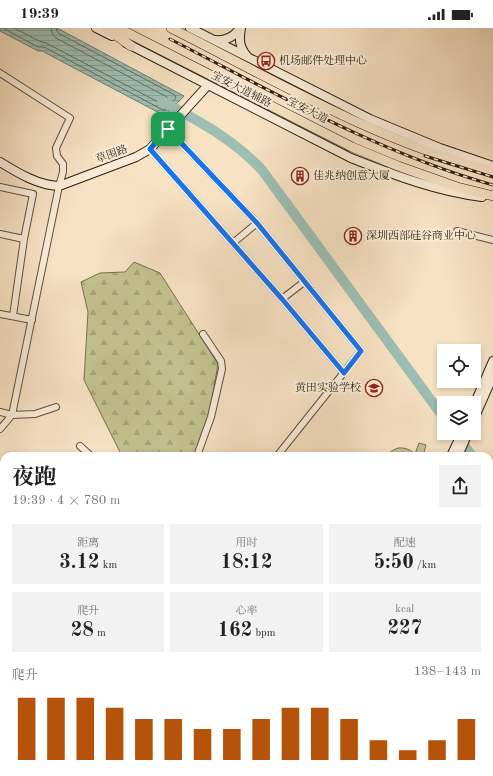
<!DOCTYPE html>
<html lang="zh">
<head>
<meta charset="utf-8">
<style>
	:root { --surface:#fff; --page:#f2f2f2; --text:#222; --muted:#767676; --accent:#b45309 }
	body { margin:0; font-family:"Old Standard TT","Noto Serif SC",serif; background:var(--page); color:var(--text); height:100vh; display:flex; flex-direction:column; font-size:15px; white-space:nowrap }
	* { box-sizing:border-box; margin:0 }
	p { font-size:13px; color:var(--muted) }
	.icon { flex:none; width:22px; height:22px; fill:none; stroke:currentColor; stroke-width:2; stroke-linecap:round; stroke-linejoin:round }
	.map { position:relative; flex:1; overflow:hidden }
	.details { position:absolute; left:0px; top:424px; width:493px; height:324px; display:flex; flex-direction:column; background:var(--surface); border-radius:12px 12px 0 0; box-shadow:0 2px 6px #0003 }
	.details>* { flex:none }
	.tools { position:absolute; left:437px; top:316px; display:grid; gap:8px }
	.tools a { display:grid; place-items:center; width:44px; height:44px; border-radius:0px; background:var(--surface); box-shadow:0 2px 6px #0003; font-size:20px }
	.pin { position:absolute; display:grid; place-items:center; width:34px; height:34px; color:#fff; margin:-17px; border-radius:8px; box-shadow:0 2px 6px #0006 }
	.round { display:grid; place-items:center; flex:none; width:42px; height:42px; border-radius:0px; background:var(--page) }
	.head { display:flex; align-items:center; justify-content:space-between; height:68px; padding:0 12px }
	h1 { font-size:22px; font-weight:700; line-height:30px }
	.figures { display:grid; grid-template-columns:repeat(3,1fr); gap:6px; height:68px; padding:4px 12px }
	.figures div { display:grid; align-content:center; border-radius:0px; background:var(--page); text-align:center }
	.figures b { font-size:20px; font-weight:700 }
	.figures small { font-size:11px; font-weight:400 }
	.figures p { font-size:11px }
	.chart { height:112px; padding:8px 12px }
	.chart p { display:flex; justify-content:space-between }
	.chart svg { width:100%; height:72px; margin-top:4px; stroke:var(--accent); stroke-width:6 }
	.status { display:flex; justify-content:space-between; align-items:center; height:28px; padding:0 20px; background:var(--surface); direction:ltr }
	.status svg { height:11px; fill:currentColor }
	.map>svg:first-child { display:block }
	.green { fill:#c3c290; stroke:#78704f }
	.forest { fill:url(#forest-firs); stroke:#78704f }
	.water { fill:url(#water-rules); stroke:#707e71 }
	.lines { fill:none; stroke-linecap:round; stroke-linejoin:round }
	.shore { stroke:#646e60; stroke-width:1 }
	.river { stroke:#9dbeb3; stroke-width:10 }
	.street-casing { stroke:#5f503c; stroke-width:8 }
	.secondary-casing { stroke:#2c1f0e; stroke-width:10 }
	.primary-casing { stroke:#2c1f0e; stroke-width:10 }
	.street { stroke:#faecd9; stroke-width:6 }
	.secondary { stroke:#faecd9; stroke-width:8 }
	.primary { stroke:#f7e2c4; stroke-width:9 }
	.rail-casing { stroke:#2c1f0e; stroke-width:3 }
	.rail { stroke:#faecd9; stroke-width:1.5; stroke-dasharray:4.5; stroke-linecap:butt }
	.route-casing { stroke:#fff; stroke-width:8 }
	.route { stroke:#1a73e8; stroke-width:5 }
	.labels { text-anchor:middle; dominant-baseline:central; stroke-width:4; stroke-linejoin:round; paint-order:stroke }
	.poi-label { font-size:11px; fill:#2c1f0e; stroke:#faecd9; text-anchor:start }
	.street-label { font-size:11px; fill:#2c1f0e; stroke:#faecd9 }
</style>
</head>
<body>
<div class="status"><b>19:39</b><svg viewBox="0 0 49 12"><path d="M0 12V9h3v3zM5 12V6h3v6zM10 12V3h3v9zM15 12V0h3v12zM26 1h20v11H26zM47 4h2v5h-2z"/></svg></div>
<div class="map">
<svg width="493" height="748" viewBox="0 0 493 748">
	<defs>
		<pattern id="forest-firs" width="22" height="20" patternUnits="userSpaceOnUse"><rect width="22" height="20" fill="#c3c290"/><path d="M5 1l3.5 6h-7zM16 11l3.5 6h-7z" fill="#a8a67b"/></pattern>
		<pattern id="water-rules" width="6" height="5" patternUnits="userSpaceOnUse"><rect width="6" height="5" fill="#9dbeb3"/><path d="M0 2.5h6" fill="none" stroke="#87a399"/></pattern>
	</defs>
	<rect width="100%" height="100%" fill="#f7e2c4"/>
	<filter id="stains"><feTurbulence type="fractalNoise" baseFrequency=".005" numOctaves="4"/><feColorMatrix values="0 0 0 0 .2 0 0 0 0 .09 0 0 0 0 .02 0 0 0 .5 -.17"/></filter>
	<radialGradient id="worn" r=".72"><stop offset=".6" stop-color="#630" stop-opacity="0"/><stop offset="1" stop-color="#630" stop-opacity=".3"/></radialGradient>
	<path class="green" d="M 419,415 L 426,417 L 423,428 L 387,428 C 395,417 406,418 415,426 Z"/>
	<path class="forest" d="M 134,234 L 160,245 L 218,336 L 210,383 L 194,428 L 122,428 L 84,352 L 88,284 L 81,254 L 100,245 L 125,244 Z"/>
	<path class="water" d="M 0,0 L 57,0 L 184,68 L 165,88 L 42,23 L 38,23 L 0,3 Z"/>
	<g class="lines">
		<path class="shore" d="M 3,0 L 38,19 L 44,19 L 163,82 L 165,82 L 176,70 L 175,67 L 58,5 L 56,0
			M 14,0 L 39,13 L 46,15 L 162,76 L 168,72 L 167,69 L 56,10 L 52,5 L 51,0"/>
		<path class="river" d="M 162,73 C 200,94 232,110 262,142 L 444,390
			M 455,405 L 472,428
			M 489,451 L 493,457"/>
		<defs>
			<path id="street" d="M 0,45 L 70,90 L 56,120 L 57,128 L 63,136 L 63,144 L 59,158 L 12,387 L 0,401
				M 168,101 L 257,195 L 361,323 L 277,428
				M 150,121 L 282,271 L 344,345
				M 0,159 L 33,166 L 24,211 L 13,288
				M 457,203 L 493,212
				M 0,206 L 24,211
				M 233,215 L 257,195
				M 282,271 L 304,254
				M 0,286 L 32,292
				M 0,384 L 12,387 L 35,386 L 56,379
				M 80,418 L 91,428
				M 197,428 L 211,389 L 222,341 L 221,333 L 203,306
				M 0,447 L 4,453
				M 0,584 L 4,581
				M 94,744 L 100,748
				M 23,748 L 28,744
				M 200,748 L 206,744"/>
			<path id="secondary" d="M 96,0 L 112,8
				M 190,0 L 370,91 L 440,120 L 493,138
				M 241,0 C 239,11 239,20 248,29
				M 215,12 C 226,13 234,9 240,0
				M 126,15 L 351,130 C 394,147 436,163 482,169
				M 0,134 C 18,145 37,157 59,158 L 136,129 L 150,121 L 208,57
				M 474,377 L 493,333
				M 474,391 L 493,348
				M 451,428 L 462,405
				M 458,428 L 468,405
				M 489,596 L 493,596
				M 489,602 L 493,601
				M 320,748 L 321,744"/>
			<path id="primary" d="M 106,0 L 131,18
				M 118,0 L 352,119 L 398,138 L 457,159 L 493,168
				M 171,0 C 276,53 378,114 493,143"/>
		</defs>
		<use href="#street" class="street-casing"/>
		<use href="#secondary" class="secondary-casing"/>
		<use href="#primary" class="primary-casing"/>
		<use href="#street" class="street"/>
		<use href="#secondary" class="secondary"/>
		<use href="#primary" class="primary"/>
		<defs>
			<path id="rail" d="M 170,11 C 275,65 379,125 493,157
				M 425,128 L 493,149"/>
		</defs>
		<use href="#rail" class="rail-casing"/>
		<use href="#rail" class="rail"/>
	</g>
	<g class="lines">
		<defs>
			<path id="route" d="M 168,101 L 257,195 L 361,323 L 344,345 L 282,271 L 150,121 Z"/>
		</defs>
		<use href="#route" class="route-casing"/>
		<use href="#route" class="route"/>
	</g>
	<defs>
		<symbol id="bus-ring" viewBox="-11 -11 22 22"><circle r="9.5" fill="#faecd9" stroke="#8f2418" stroke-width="1.5"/><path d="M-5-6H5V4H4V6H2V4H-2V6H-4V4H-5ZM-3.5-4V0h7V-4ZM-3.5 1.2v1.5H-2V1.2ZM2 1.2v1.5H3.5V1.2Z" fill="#8f2418"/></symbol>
		<symbol id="building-ring" viewBox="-11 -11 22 22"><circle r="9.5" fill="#faecd9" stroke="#8f2418" stroke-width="1.5"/><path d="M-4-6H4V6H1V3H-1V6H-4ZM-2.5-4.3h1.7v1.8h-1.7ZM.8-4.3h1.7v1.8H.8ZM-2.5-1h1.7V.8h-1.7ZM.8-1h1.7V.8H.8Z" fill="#8f2418"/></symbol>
		<symbol id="school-ring" viewBox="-11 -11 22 22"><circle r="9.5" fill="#faecd9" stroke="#8f2418" stroke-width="1.5"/><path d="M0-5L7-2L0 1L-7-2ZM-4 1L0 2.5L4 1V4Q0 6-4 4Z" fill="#8f2418"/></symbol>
	</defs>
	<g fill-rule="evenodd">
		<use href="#bus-ring" x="256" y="23" width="20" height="20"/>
		<use href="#building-ring" x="290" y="138" width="20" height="20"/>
		<use href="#building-ring" x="343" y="198" width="20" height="20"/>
		<use href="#school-ring" x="364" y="350" width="20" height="20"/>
	</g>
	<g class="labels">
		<g class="poi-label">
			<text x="279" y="33">机场邮件处理中心</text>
			<text x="313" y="148">佳兆纳创意大厦</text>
			<text x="366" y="208">深圳西部硅谷商业中心</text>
			<text x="361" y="360" text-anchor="end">黄田实验学校</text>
		</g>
		<g class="street-label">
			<text transform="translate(241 62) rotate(27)">宝安大道辅路</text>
			<text transform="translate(307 83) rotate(27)">宝安大道</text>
			<text transform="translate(112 127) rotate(-20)">草围路</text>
		</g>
	</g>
	<rect width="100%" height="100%" filter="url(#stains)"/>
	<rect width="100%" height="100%" fill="url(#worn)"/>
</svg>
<div class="tools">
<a><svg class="icon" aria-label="locate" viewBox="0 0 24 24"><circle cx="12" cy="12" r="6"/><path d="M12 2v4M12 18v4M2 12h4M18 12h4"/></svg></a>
<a><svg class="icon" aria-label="layers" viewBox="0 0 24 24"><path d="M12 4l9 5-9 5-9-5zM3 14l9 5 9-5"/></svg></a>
</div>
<div class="pin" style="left:168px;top:101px;background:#1e9e55"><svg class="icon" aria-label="arrive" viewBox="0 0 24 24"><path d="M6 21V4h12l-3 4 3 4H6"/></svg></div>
<section class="details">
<div class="head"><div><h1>夜跑</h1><p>19:39 · 4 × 780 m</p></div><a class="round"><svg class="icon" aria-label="share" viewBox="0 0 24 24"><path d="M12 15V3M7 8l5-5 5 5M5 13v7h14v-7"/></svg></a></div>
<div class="figures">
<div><p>距离</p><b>3.12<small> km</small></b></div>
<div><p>用时</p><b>18:12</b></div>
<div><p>配速</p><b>5:50<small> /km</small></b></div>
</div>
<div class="figures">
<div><p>爬升</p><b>28<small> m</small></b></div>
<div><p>心率</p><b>162<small> bpm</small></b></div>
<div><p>kcal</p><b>227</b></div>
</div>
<div class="chart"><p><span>爬升</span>138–143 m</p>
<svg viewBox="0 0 160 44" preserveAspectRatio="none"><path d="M5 44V6M15 44V6M25 44V6M35 44V12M45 44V19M55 44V19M65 44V25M75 44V25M85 44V19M95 44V12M105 44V12M115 44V19M125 44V32M135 44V38M145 44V32M155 44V19"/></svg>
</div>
</section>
</div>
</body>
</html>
